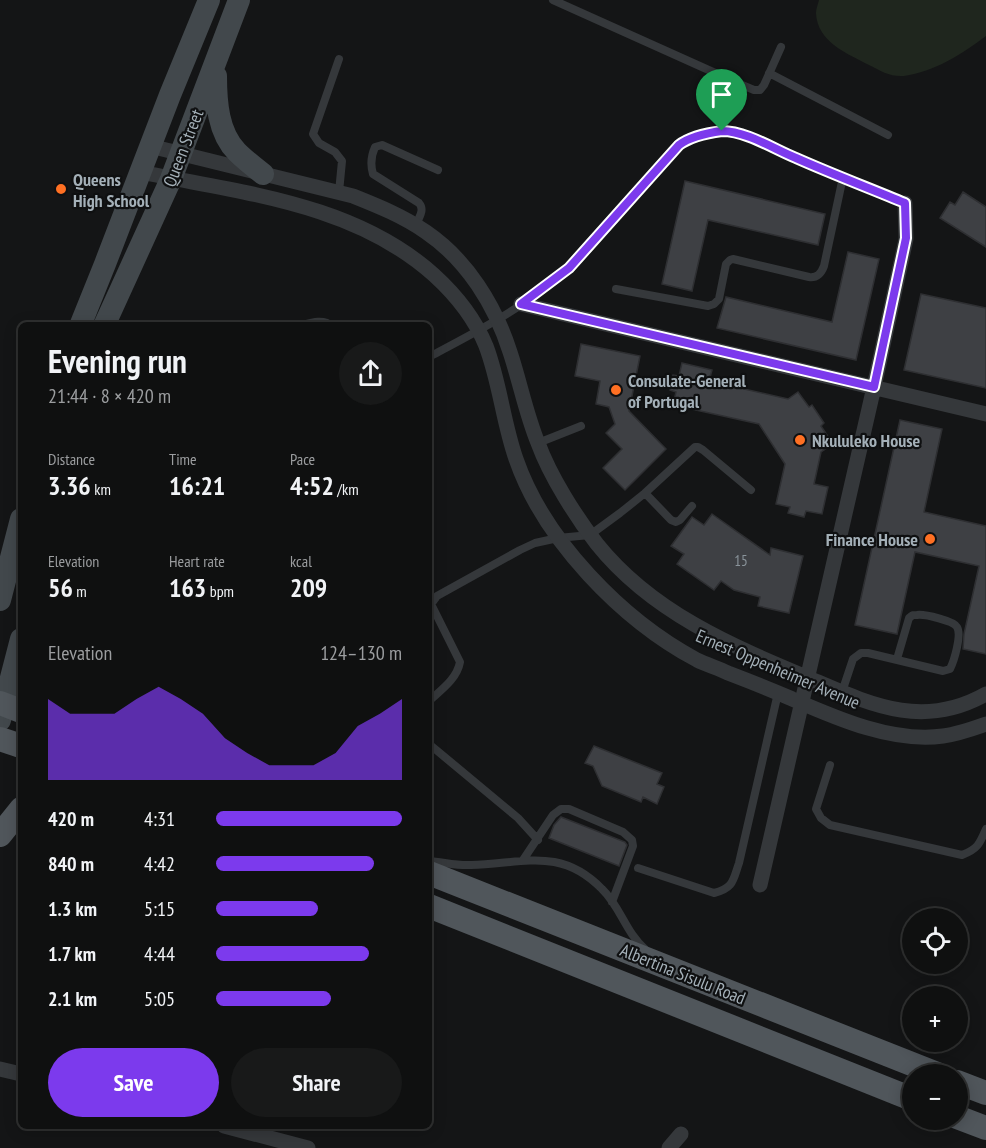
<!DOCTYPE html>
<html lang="en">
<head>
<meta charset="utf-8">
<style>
	:root { --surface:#0f1010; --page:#181919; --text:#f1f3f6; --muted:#9b9d9f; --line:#2f3030; --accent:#7c3aed }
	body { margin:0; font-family:"PT Sans Narrow",sans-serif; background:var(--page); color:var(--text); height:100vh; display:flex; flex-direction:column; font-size:22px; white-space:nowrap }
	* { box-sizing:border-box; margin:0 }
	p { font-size:20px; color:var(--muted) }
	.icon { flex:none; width:33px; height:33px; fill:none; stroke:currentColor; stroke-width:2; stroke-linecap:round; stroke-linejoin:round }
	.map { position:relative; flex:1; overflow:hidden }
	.sheet { position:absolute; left:18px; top:322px; width:414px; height:807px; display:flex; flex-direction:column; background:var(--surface); border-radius:9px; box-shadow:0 3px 15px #0003,0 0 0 2px var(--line) }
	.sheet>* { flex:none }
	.fabs { position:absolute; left:902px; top:908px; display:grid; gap:12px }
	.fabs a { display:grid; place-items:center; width:66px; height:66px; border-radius:50%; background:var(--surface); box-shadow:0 3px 15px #0003,0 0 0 2px var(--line); font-size:30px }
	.pin { position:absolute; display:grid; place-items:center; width:51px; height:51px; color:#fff; margin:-62px -26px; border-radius:50% 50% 50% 0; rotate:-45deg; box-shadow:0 0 6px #0007 }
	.pin .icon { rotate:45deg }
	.round { display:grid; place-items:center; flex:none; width:63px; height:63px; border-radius:32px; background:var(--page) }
	.head { display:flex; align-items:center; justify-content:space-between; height:102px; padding:0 30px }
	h1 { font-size:33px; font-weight:700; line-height:45px }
	.stats { display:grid; grid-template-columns:repeat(3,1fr); gap:9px; height:102px; padding:6px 30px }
	.stats div { display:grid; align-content:center }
	.stats b { font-size:26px; font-weight:700 }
	.stats small { font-size:16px; font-weight:400 }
	.stats p { font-size:16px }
	.chart { height:168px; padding:12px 30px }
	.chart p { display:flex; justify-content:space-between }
	.chart svg { width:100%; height:108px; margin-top:6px; fill:var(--accent); opacity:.7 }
	.primary-button { display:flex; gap:12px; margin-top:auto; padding:12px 30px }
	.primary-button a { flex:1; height:69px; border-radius:36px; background:var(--accent); color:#fff; font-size:24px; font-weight:700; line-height:69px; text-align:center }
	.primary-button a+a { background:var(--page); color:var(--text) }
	ul { padding:0 30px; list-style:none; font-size:20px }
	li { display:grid; grid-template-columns:96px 72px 1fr; align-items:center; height:45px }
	li i { height:15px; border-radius:8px; background:var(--accent) }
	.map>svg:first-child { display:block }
	.green { fill:#1f261e }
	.building { fill:#3e4044; stroke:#2e2f32; stroke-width:1.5 }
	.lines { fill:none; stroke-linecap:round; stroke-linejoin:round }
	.lane { stroke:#35383b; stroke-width:8 }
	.street { stroke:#35383b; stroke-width:15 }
	.secondary { stroke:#42484c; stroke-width:22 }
	.primary { stroke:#50565b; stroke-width:24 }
	.route-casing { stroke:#fff; stroke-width:12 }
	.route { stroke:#7c3aed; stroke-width:8 }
	.poi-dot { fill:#ff7023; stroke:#0f1011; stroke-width:2 }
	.labels { text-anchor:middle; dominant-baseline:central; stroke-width:4.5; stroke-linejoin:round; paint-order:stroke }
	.number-label { font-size:15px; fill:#8a949b }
	.street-label { font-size:18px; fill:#a4b0b8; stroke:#0f1011 }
	.poi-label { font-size:18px; font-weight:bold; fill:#a4b0b8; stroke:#0f1011; text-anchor:start }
</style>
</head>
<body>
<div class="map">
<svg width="986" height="1148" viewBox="0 0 986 1148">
	<rect width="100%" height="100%" fill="#141516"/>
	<path class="green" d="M 819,0 L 986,0 L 986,36 C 962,54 934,72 904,76 C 890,77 881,71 869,65 C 848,54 817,42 816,13 C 816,9 818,4 819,0 Z"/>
	<path class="building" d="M 685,181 L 825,214 L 818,245 L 708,220 L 692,291 L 662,284 Z
		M 963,192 L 986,207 L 986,247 L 940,218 L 950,202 L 955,205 Z
		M 848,252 L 879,259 L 856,360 L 717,328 L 726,297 L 832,322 Z
		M 921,294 L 986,308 L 986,388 L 904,370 Z
		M 581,344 L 640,356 L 629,411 L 666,449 L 625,490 L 603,468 L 622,449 L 606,433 L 615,424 L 609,407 L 596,404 L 600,381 L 575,376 Z
		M 682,363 L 712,370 L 709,381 L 788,399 L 798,392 L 809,407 L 812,405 L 824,423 L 821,426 L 833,444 L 821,452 L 814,484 L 828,487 L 822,514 L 806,511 L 804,517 L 788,513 L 790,507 L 776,504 L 785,464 L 759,424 L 673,405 L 676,392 L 670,390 L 673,375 L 679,376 Z
		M 900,420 L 942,429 L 924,512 L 986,526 L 986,654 L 963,649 L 964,634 L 979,566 L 915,552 L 897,634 L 855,625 Z
		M 712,514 L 770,555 L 771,548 L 803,556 L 789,613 L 758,606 L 760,597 L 734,590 L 721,581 L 714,590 L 677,564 L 684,554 L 671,546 L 692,517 L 704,525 Z
		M 594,746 L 662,773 L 657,784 L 664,787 L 657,804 L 643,797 L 641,802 L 602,786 L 593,766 L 585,763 Z
		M 561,817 L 625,842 L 627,845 L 619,866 L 549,838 L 554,825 Z"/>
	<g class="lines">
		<path class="lane" d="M 553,0 L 742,85 L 721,131
			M 339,59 L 313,134 L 319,143 L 335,152 L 342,161 L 339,192
			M 769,73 L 888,135
			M 742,85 L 754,90 L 760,90 L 764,85 L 781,47
			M 416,225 C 419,217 425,210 419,203 L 373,174 C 370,164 371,156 375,147 L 382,145 L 438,170
			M 616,289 L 708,306 L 714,304 L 719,299 L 726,264 L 730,260 L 733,259 L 809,277 C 817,278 821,274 824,266 L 843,177
			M 299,326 C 310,323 323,318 332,326
			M 429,357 C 476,332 529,305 569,269 C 609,231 641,185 679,145 C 696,133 719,129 739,134 L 905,203
			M 538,443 L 581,426
			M 645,493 L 671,520 L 676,522 L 680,520 L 692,506
			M 842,692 L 853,659 L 861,653 L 868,653 L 943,671 L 950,669 C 954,661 962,635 957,627 C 954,621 925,614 917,615 C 912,615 913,615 909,618 L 897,659
			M 429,701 C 441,690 457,679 460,662 L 431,604 L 437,596 L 520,550 L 535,543 L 558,538 L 590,535 L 620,513 L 645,493 L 695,447 L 698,447 L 703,450 L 751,490
			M 429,744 L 518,818 L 538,840
			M 830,765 L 816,809 L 821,818 L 830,825 L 962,855 C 978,849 980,843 986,829
			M 523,860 L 553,815 L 561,809 L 569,809 L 623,832 L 632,840 L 633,846 L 612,902
			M 429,861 C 443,862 457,866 471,865 C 522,864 560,846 602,889 C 620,906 626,933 645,949
			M 638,868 L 714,893 C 734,888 733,880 739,863 L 778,693"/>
		<path class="street" d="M 150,146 L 353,196 C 378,206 403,216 426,232 C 467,260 495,305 510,352 C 520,382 526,414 538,443 C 550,476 576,517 597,544 C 654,615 737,648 818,682 C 876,707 926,728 986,694
			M 141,172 C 241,193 354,203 434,275 C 456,295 475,319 486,346 C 500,383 503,422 516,459 C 544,540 622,620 697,660 C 707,665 718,668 728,673 C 749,681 769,689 790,698 C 836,718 892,743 943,736 C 958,734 972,729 986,724
			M 521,304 L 986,414
			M 760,885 L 874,387 L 906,239 L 905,203
			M 0,1069 L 21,1074
			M 224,1126 L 308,1148
			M 669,1148 L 681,1134"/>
		<path class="secondary" d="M 216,76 C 216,102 218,133 237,152 C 245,160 254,167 263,174
			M 80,326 L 105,264 L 170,95 L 209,0
			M 104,326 L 171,179 L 239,0
			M 0,600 L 21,519
			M 0,720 L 21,639"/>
		<path class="primary" d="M 0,703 L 21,711
			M 0,739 L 21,746
			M 0,835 L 21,809
			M 429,873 L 937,1074
			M 429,906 L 912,1099
			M 957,1082 L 986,1093
			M 957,1117 L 986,1128"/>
	</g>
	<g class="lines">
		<defs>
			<path id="route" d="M 722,131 C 746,131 774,149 796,158 C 832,174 869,188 905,203 L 906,238 L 874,387 L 521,304 L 569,268 L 679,145 C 691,136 707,133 722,131 Z"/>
		</defs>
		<use href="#route" class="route-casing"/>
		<use href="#route" class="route"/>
	</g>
	<g class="poi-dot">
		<circle cx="61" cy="189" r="6"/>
		<circle cx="616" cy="390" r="6"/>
		<circle cx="800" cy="440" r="6"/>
		<circle cx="930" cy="539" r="6"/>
	</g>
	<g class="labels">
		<g class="number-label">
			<text x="741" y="560">15</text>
		</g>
		<g class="street-label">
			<text transform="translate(183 148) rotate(-69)">Queen Street</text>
			<text transform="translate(778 669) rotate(23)">Ernest Oppenheimer Avenue</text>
			<text transform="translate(683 974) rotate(22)">Albertina Sisulu Road</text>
		</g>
		<g class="poi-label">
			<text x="73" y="179">Queens<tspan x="73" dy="21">High School</tspan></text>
			<text x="628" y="380">Consulate-General<tspan x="628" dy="21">of Portugal</tspan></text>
			<text x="812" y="440">Nkululeko House</text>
			<text x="918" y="539" text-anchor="end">Finance House</text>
		</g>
	</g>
</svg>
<div class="fabs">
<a><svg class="icon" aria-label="locate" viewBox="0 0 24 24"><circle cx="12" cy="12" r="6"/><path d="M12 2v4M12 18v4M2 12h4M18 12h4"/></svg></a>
<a>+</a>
<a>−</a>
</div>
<div class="pin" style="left:722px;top:131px;background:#1e9e55"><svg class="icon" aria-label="arrive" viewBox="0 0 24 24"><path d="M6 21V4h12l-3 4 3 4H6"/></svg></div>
<section class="sheet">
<div class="head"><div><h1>Evening run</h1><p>21:44 · 8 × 420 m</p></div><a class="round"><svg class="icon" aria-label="share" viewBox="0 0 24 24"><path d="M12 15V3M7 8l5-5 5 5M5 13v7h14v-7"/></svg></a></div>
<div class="stats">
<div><p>Distance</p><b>3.36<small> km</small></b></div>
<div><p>Time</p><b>16:21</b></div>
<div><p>Pace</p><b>4:52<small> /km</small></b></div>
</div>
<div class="stats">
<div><p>Elevation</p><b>56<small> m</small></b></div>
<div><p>Heart rate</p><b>163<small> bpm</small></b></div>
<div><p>kcal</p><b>209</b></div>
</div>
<div class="chart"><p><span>Elevation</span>124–130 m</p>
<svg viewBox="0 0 160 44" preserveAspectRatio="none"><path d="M0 44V11L10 17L20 17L30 17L40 11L50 6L60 11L70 17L80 27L90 33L100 38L110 38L120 38L130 33L140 22L150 17L160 11V44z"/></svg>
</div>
<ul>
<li><b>420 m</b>4:31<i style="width:100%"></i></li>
<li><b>840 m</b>4:42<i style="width:85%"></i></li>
<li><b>1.3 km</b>5:15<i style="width:55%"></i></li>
<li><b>1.7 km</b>4:44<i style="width:82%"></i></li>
<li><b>2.1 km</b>5:05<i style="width:62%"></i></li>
</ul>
<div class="primary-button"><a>Save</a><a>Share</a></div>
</section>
</div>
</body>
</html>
